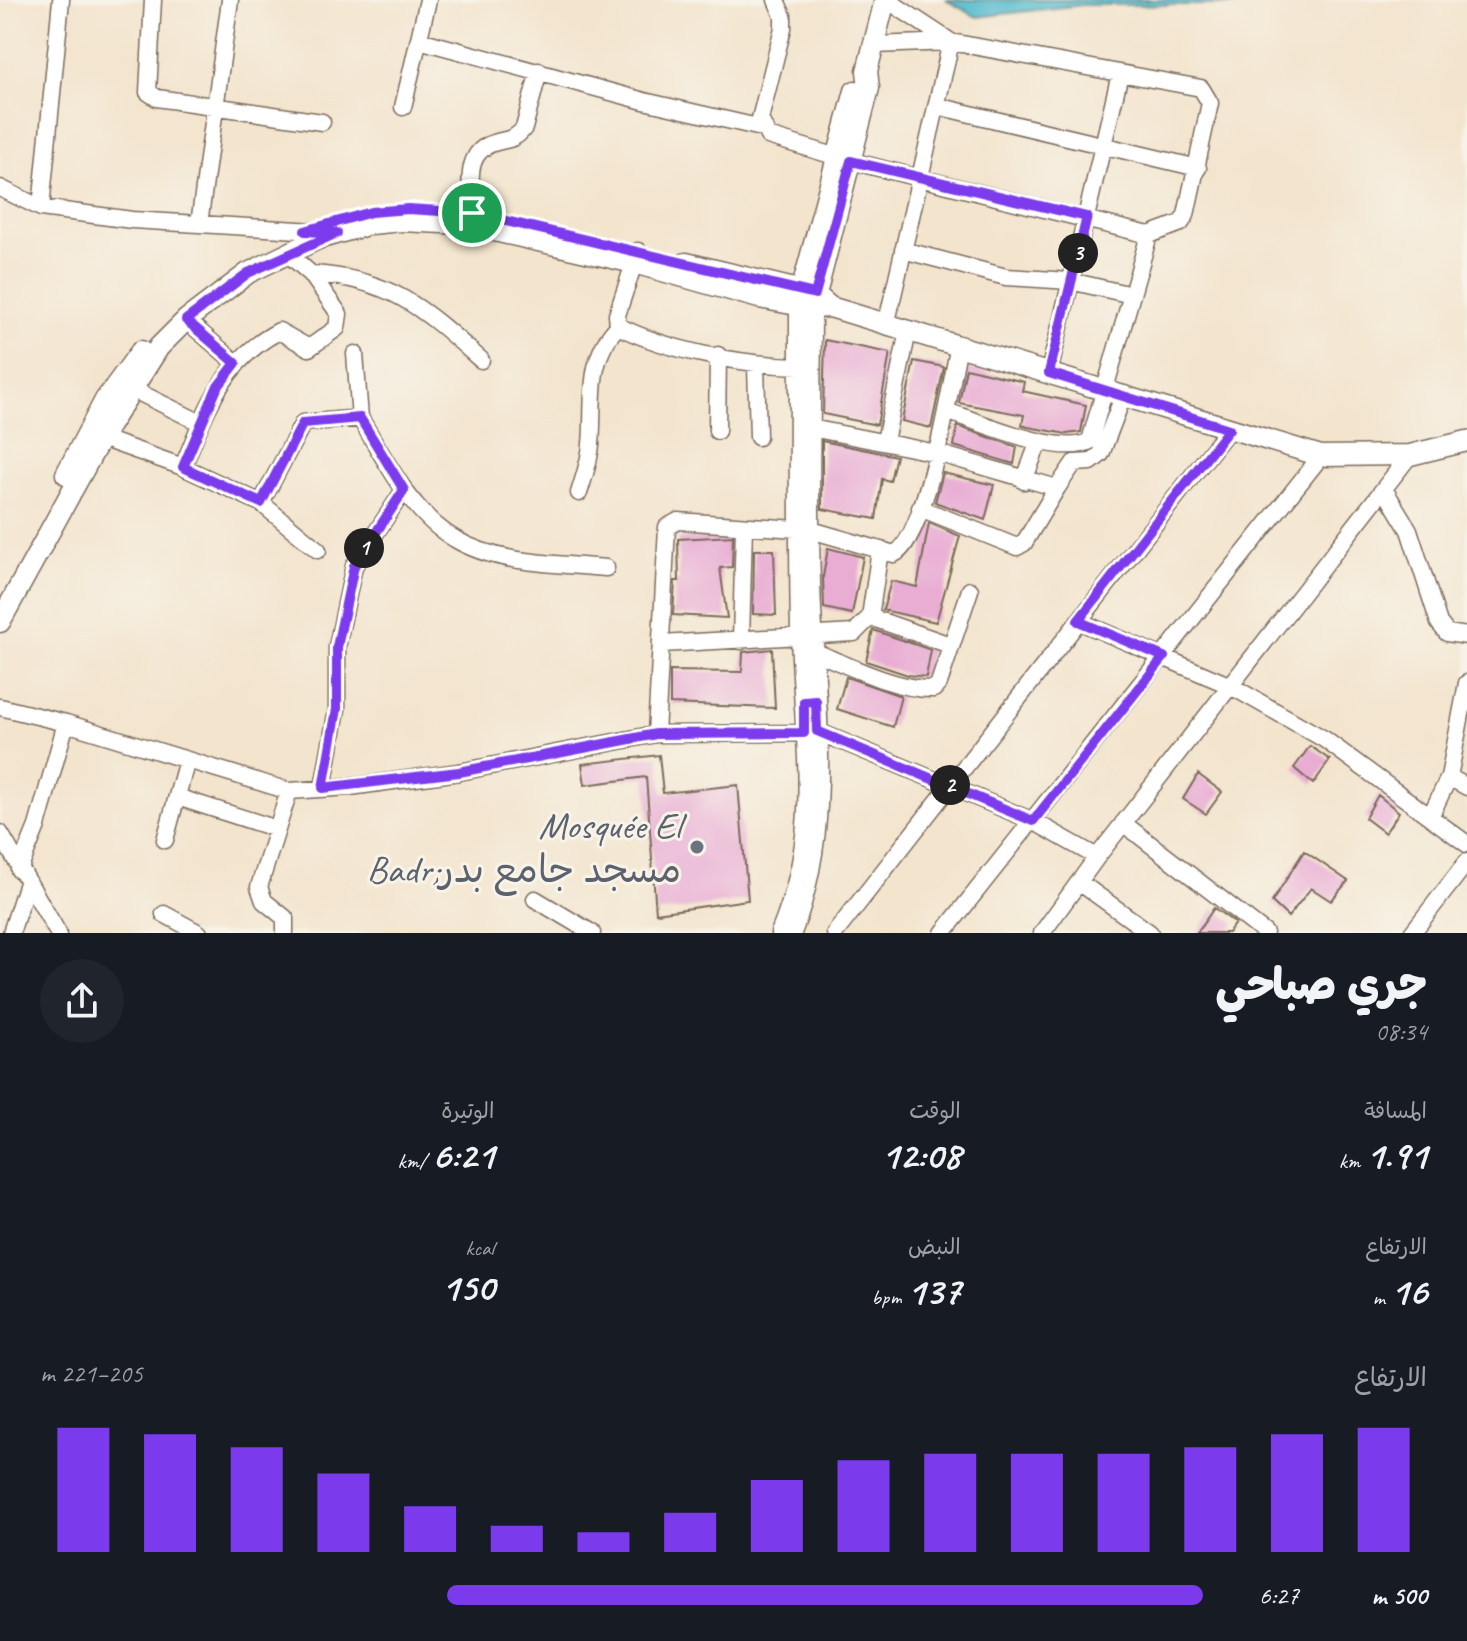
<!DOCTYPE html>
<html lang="ar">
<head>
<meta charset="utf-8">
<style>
	:root { --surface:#171b24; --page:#20242c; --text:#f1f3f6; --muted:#9ea1a6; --accent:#7c3aed }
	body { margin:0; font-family:Caveat,"Playpen Sans Arabic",sans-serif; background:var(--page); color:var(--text); direction:rtl; height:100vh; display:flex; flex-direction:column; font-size:30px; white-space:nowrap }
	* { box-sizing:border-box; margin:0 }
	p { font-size:26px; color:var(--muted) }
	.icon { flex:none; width:44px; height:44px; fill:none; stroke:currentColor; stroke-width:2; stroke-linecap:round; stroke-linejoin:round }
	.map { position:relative; height:933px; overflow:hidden; direction:ltr }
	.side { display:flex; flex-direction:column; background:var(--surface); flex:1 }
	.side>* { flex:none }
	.pin { position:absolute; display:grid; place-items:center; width:68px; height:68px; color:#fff; margin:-34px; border:4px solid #fff; border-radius:50%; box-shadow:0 2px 8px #0007 }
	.km { position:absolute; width:40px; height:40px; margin:-20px; border-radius:50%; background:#222; color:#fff; font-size:22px; line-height:40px; text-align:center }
	.round { display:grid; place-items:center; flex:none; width:84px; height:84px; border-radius:42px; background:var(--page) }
	.headline { display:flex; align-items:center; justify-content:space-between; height:136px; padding:0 40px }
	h1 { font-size:44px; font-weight:800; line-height:60px }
	.stats { display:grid; grid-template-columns:repeat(3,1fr); gap:12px; height:136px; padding:8px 40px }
	.stats div { display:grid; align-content:center }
	.stats b { font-size:40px; font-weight:800 }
	.stats small { font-size:22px; font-weight:400 }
	.stats p { font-size:22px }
	.chart { height:224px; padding:16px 40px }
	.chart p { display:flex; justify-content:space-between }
	.chart svg { width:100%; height:144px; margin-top:8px; stroke:var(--accent); stroke-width:6 }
	ul { padding:0 40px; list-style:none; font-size:26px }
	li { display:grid; grid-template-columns:128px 96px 1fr; align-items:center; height:60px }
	li i { height:20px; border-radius:10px; background:var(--accent) }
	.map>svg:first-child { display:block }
	.water { fill:#4fb9cd; stroke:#457276; stroke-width:2 }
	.building { fill:#e9add4 }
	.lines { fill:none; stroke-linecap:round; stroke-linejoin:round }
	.minor-casing { stroke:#7b6b5b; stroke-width:19 }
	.major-casing { stroke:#7b6b5b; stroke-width:23 }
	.minor { stroke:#fff; stroke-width:16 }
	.major { stroke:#fff; stroke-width:20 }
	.route-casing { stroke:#fff; stroke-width:16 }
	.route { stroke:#7c3aed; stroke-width:10 }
	.worship-dot { fill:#6b7280; stroke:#f7f3e8; stroke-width:3 }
	.labels { text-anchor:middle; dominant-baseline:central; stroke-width:6; stroke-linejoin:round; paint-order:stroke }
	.worship-label { font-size:38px; fill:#5b616d; stroke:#f7f3e8; text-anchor:end }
</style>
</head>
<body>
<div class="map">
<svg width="1467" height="933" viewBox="0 0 1467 933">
	<rect width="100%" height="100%" fill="#f7f3e8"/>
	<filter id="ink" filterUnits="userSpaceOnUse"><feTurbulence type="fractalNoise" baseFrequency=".0125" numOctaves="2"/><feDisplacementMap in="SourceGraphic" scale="16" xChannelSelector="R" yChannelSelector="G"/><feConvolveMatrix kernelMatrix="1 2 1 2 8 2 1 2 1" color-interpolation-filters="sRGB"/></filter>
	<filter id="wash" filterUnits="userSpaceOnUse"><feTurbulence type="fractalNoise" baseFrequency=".006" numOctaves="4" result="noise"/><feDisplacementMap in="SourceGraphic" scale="32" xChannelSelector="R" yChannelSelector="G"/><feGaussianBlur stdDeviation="1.8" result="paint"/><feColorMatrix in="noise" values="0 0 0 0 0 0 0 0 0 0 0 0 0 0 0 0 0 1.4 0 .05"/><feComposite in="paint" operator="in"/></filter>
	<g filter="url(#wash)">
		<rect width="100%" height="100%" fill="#f3e4cd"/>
		<path class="water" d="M 946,0 L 1243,0 L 1240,5 L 1081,5 L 977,17 Z"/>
		<g id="blocks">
			<path class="building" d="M 825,340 L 890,353 L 877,425 L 823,414 Z
				M 914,361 L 944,367 L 931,428 L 902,421 Z
				M 966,368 L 1024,382 L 1022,391 L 1086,405 L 1081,432 L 1067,434 L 1028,427 L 1022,425 L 1024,415 L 959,403 Z
				M 957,426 L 1017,447 L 1014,464 L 954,446 Z
				M 822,441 L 896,456 L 890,481 L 882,479 L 876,519 L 822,509 Z
				M 943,473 L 994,485 L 985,520 L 935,502 Z
				M 929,523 L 960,536 L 936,622 L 883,610 L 891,581 L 917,587 Z
				M 733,536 L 732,567 L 720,568 L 727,618 L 673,615 L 675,581 L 679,581 L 678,539 Z
				M 828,548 L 863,557 L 852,614 L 824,608 L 823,577 Z
				M 754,550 L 774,550 L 776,615 L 753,614 Z
				M 873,630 L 931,650 L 926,677 L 908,675 L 866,661 Z
				M 772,649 L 775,708 L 670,704 L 670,671 L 742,672 L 743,652 Z
				M 846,677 L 901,696 L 893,727 L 837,709 Z
				M 1310,746 L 1330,760 L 1313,784 L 1294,768 Z
				M 659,755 L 663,793 L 738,785 L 748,900 L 656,913 L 646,777 L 585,785 L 582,764 Z
				M 1198,774 L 1222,792 L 1206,814 L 1183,799 Z
				M 1378,795 L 1399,812 L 1385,833 L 1365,818 Z
				M 1304,851 L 1348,881 L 1331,901 L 1311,888 L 1288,917 L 1272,902 Z
				M 1214,908 L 1235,923 L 1228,933 L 1197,933 Z"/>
		</g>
	</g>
	<g filter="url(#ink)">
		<use href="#blocks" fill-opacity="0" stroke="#7b6b5b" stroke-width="2"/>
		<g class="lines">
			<defs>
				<path id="minor" d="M 153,0 L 148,92 L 157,98 L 322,122
					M 776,0 L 783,16 L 783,28 L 760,119 L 768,136 L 851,161 L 1149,235 L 1181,223 L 1186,215 L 1210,103 L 1201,88 L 951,42 L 874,45
					M 887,0 L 951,42
					M 419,40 L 644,101 L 762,128
					M 937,106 L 1198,168
					M 403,107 L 428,0
					M 0,188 L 41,208 L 132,220 L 332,232
					M 41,208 L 61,0
					M 472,213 C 471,184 463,150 497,142 C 509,139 516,139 524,128 L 539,71
					M 199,224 L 230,0
					M 903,250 L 1006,277 L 1070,281 L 1132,295
					M 638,251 L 617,315 L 618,326 C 668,351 743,365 799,366
					M 311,274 C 391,278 424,309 481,360
					M 186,320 L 236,363
					M 886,326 L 951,42
					M 355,354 L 360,418
					M 756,365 L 758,437
					M 1049,373 L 1120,74
					M 130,388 L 201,423
					M 946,411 C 978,421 1061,458 1090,441 L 1149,235
					M 811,428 L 937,453 L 1057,488 L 1074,463 L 1091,462 L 1101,454 L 1124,394
					M 717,431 L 718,355
					M 101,438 L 183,467 L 261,503 L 318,550
					M 885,441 L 908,331
					M 183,467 C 205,412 223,360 279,331 L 309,348 L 337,328 L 339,314 L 311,274 L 287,253
					M 1024,481 L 1039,441
					M 1384,489 L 1409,530 L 1439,623 L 1447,633 L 1467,636
					M 579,493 C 584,477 590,460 591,444 C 595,402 585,361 618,326
					M 261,503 L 303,423 L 360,418 C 386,460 411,514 455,539 C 498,565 558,563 606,568
					M 920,508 L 1017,547 L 1024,543 L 1057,488
					M 870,617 L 950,645
					M 1078,621 L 1231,686 L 1324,739 L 1467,844
					M 741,641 L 744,526
					M 661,644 L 854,633 L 870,617 L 880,550
					M 815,652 C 847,665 899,691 934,689 L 939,683 L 970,590
					M 0,707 L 66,723 L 289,791 L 350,787 L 459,772 L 656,734 L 804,733
					M 817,731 L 1033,821 L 1097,857
					M 656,734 L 667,527 L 678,521 L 811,530 L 894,554 C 926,540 951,383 959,345
					M 1449,777 L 1467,787
					M 323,788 L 337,709 L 337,647 L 354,566 L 404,490
					M 177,797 L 277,829
					M 1430,817 L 1449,777 L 1467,683
					M 1123,823 L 1265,933
					M 0,833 L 58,933
					M 165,840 L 187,760
					M 19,870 L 37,826 L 66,723
					M 1079,882 L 1150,933
					M 535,899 L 592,933
					M 164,914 L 199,933
					M 11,933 L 27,883
					M 285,933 L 285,918 L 264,901 L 259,887 L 289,791
					M 779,933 C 823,826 802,744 799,633 C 797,524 798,414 798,304
					M 793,933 C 837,821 815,700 812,583 C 809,492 813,400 813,308
					M 835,933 L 1229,429
					M 943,933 L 1321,456
					M 1042,933 L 1097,857 L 1410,455
					M 1412,933 L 1467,862"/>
				<path id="major" d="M 686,263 L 815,294 L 830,307
					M 798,303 L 855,91
					M 813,306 L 869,88 L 867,71 L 885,0
					M 66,474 L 105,400 L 141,351
					M 0,622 L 101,438 L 159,347 L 186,320 L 248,273 L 318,239 L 371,224 L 401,221 L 464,224 L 634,263 L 759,298 L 813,308 L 830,307 L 1321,456 L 1410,455 L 1467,441"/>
			</defs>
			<use href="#minor" class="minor-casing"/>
			<use href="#major" class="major-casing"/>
			<use href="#minor" class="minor"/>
			<use href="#major" class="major"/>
		</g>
	</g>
	<g class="lines" filter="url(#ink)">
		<defs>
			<path id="route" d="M 851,161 L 1087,217 L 1049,373 L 1229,429 L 1078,621 L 1164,657 L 1033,821 L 817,731 L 816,701 L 804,702 L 804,733 L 656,734 L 459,772 L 323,788 L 337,709 L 337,647 L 354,566 L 404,490 L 360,418 L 303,423 L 261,503 L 183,467 L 217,388 L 236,363 L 186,320 L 248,273 L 337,233 L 305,231 L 371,212 L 408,209 L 472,213 L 815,294 Z"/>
		</defs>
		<use href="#route" class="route-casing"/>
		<use href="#route" class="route"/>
	</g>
	<circle class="worship-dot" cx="697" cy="847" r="8"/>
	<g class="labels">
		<g class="worship-label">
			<text x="681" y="825">Mosquée El<tspan x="681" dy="44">Badr;مسجد جامع بدر</tspan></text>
		</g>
	</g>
</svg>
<div class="pin" style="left:472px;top:213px;background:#1e9e55"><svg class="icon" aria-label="arrive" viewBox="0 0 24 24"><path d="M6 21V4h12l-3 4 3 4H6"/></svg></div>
<b class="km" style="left:364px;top:548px">1</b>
<b class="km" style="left:950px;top:785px">2</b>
<b class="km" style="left:1078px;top:253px">3</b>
</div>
<section class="side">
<div class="headline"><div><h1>جري صباحي</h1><p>08:34</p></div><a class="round"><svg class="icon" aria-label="share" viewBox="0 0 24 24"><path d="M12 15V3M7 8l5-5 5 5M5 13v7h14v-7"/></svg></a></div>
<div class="stats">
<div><p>المسافة</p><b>1.91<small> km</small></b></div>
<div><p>الوقت</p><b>12:08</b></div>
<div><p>الوتيرة</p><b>6:21<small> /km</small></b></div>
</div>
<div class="stats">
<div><p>الارتفاع</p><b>16<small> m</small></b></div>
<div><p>النبض</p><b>137<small> bpm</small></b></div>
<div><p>kcal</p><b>150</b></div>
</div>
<div class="chart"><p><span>الارتفاع</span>205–221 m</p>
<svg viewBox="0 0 160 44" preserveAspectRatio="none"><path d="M5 44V6M15 44V8M25 44V12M35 44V20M45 44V30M55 44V36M65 44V38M75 44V32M85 44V22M95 44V16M105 44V14M115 44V14M125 44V14M135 44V12M145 44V8M155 44V6"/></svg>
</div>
<ul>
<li><b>500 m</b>6:27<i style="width:65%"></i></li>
</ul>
</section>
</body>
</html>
